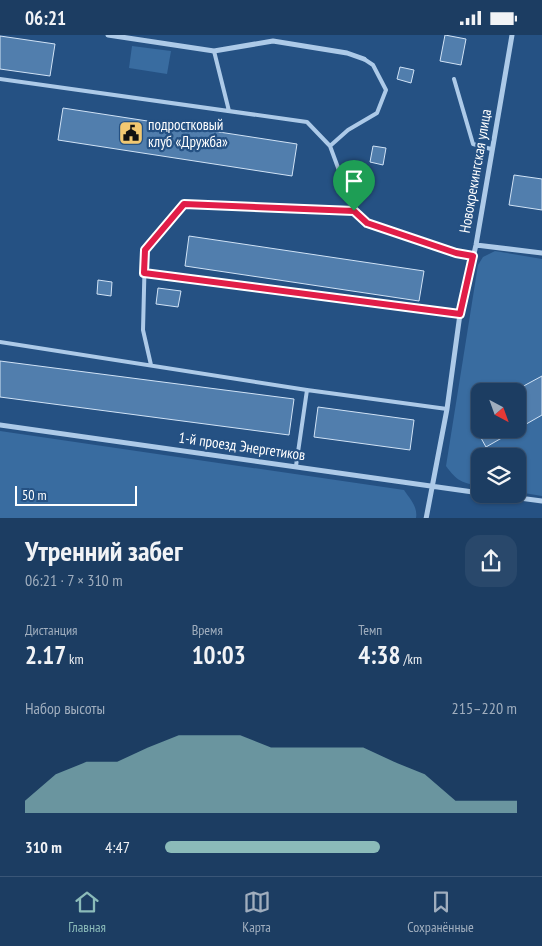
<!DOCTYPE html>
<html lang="ru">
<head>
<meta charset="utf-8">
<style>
	:root { --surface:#1c3d62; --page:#29486b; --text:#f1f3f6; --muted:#a0aebe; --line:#3a5677; --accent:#8bbbb9 }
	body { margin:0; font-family:"PT Sans Narrow",sans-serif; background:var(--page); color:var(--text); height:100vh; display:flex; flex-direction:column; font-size:19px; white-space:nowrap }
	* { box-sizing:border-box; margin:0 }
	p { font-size:16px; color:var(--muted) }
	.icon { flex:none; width:28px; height:28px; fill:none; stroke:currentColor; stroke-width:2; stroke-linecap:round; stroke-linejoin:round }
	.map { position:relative; height:483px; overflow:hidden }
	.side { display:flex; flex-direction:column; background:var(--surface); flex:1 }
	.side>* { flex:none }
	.needle { width:32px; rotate:139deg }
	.fabs { position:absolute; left:471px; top:348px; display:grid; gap:10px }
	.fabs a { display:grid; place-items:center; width:55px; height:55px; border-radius:10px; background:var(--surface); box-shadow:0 1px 4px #0004,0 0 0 1px var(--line); font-size:25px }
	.scale { position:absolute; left:15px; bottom:12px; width:122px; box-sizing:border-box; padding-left:5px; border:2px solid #fff; border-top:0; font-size:14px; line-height:18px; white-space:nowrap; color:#fff; -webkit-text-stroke:4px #255183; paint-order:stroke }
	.pin { position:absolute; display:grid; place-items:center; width:42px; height:42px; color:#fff; margin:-51px -21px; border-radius:50% 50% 50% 0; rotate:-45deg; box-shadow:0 0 5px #0007 }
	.pin .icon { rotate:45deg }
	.round { display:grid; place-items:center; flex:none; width:52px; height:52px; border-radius:15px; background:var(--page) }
	.headline { display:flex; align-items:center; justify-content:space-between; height:85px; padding:0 25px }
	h1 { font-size:28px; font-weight:700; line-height:38px }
	.figures { display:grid; grid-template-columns:repeat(3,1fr); gap:8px; height:85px; padding:5px 25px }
	.figures div { display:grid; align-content:center }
	.figures b { font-size:25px; font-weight:700 }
	.figures small { font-size:14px; font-weight:400 }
	.figures p { font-size:14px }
	.chart { height:140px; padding:10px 25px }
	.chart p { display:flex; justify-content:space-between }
	.chart svg { width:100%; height:90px; margin-top:5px; fill:var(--accent); opacity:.7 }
	ul { padding:0 25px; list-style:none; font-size:16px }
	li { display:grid; grid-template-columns:80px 60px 1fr; align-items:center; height:38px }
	li i { height:12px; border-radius:6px; background:var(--accent) }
	.status { display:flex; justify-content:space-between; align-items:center; height:35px; padding:0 25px; background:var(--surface); direction:ltr }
	.status svg { height:14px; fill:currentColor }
	.dock { display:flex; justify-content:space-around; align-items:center; height:70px; border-top:1px solid var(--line); background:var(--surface); font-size:14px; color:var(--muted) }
	.dock a { display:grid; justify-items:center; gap:2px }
	.dock .active { color:var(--accent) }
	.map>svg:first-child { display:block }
	.green { fill:#396ca0; fill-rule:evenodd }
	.building { fill:#517ead; stroke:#d1e3f6 }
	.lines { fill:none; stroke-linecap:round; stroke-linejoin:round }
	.lane { stroke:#adcae8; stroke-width:4 }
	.street { stroke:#adcae8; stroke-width:5 }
	.route-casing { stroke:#fff; stroke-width:10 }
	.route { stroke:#e11d48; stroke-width:6 }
	.labels { text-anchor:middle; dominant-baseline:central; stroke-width:4.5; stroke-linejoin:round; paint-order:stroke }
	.poi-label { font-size:15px; fill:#fff; stroke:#255183; text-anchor:start }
	.street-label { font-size:15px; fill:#fff; stroke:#255183 }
</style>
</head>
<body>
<div class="status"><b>06:21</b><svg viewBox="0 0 49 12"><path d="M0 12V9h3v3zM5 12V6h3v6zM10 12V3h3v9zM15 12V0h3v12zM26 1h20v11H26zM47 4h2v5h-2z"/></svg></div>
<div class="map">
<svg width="542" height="484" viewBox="0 0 542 484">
	<rect width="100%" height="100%" fill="#255183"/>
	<path class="green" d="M 132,11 L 171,16 L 167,39 L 129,33 Z
		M 495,216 L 542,224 L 542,461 L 518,457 L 518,421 L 480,421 L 480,451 C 462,448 457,446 446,431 L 478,230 L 483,222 ZM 480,356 L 518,356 L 518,394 L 480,394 Z
		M 0,396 L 404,455 C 410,464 418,472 416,483 L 0,483 Z"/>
	<path class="building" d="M 445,0 L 466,4 L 461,30 L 440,26 Z
		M 0,1 L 55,9 L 50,41 L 0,34 Z
		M 400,32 L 414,35 L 411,48 L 397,44 Z
		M 63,73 L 297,109 L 292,141 L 58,105 Z
		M 373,111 L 386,113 L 383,130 L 370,127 Z
		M 514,140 L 542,144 L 542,175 L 509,170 Z
		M 189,201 L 424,236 L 419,266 L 185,231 Z
		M 98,245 L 112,247 L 111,261 L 97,259 Z
		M 158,253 L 181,256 L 178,272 L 156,269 Z
		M 0,326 L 294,364 L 289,400 L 0,362 Z
		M 542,341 L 542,380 L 486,412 L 476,394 L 518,394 L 518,354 Z
		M 318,372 L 414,385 L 410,415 L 314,402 Z"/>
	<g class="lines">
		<path class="lane" d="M 214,16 L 229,76
			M 0,44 L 307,87 L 330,111 L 354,176 L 367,188 L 456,218 L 473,221
			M 454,44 L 473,109 L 491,114
			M 330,111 L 348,95 L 377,78 L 386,55 L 373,30 L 364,24
			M 144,238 L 460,279
			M 0,307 L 307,355 L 447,374
			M 151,330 L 143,295 L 145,215 L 184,169 L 354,176
			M 296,431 L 307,355"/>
		<path class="street" d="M 108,0 L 214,16 L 273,6 L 347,18 L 364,24
			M 476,210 L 542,218
			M 0,390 L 480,458
			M 488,459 L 542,466
			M 426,484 L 447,374 L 460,279 L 476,210 L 512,0"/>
	</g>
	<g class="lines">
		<defs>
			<path id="route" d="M 184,169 L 354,176 L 367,188 L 456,218 L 473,221 L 460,279 L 144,238 L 145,215 Z"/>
		</defs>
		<use href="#route" class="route-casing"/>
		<use href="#route" class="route"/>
	</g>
	<defs>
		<symbol id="civic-square" viewBox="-11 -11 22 22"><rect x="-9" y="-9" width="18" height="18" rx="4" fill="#f2c871" stroke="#255183"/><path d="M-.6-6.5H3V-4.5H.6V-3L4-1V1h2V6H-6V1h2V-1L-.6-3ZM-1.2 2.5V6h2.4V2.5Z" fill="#111"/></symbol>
	</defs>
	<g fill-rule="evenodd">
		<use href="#civic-square" x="117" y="84" width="28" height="28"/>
	</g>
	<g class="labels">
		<g class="poi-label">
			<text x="148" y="89">подростковый<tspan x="148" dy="17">клуб «Дружба»</tspan></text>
		</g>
		<g class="street-label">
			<text transform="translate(475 136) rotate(-80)">Новокрекингская улица</text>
			<text transform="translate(242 411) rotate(8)">1-й проезд Энергетиков</text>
		</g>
	</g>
</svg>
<div class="fabs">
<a><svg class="needle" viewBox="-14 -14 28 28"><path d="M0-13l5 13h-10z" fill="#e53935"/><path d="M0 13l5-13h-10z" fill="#a0aebe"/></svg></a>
<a><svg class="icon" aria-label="layers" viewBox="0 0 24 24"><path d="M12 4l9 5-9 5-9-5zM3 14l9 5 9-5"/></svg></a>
</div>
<div class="scale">50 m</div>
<div class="pin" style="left:354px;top:176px;background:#1e9e55"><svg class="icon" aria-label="arrive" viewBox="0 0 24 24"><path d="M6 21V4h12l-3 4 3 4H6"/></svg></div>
</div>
<section class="side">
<div class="headline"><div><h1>Утренний забег</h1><p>06:21 · 7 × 310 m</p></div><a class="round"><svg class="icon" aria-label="share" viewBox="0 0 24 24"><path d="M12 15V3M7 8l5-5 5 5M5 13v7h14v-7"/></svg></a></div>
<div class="figures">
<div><p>Дистанция</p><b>2.17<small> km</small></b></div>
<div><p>Время</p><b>10:03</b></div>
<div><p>Темп</p><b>4:38<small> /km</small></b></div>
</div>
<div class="chart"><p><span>Набор высоты</span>215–220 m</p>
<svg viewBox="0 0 160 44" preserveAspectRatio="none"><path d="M0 44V38L10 25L20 19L30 19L40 12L50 6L60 6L70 6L80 12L90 12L100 12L110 12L120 19L130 25L140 38L150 38L160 38V44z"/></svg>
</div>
<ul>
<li><b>310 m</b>4:47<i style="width:61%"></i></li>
</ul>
</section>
<nav class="dock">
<a class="active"><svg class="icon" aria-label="home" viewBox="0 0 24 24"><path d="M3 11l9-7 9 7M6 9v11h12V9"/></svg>Главная</a>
<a><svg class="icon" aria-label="map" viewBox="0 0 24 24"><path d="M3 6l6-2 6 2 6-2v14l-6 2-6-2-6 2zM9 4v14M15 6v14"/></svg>Карта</a>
<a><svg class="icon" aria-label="saved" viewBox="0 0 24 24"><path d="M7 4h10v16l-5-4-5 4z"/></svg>Сохранённые</a>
</nav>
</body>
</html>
